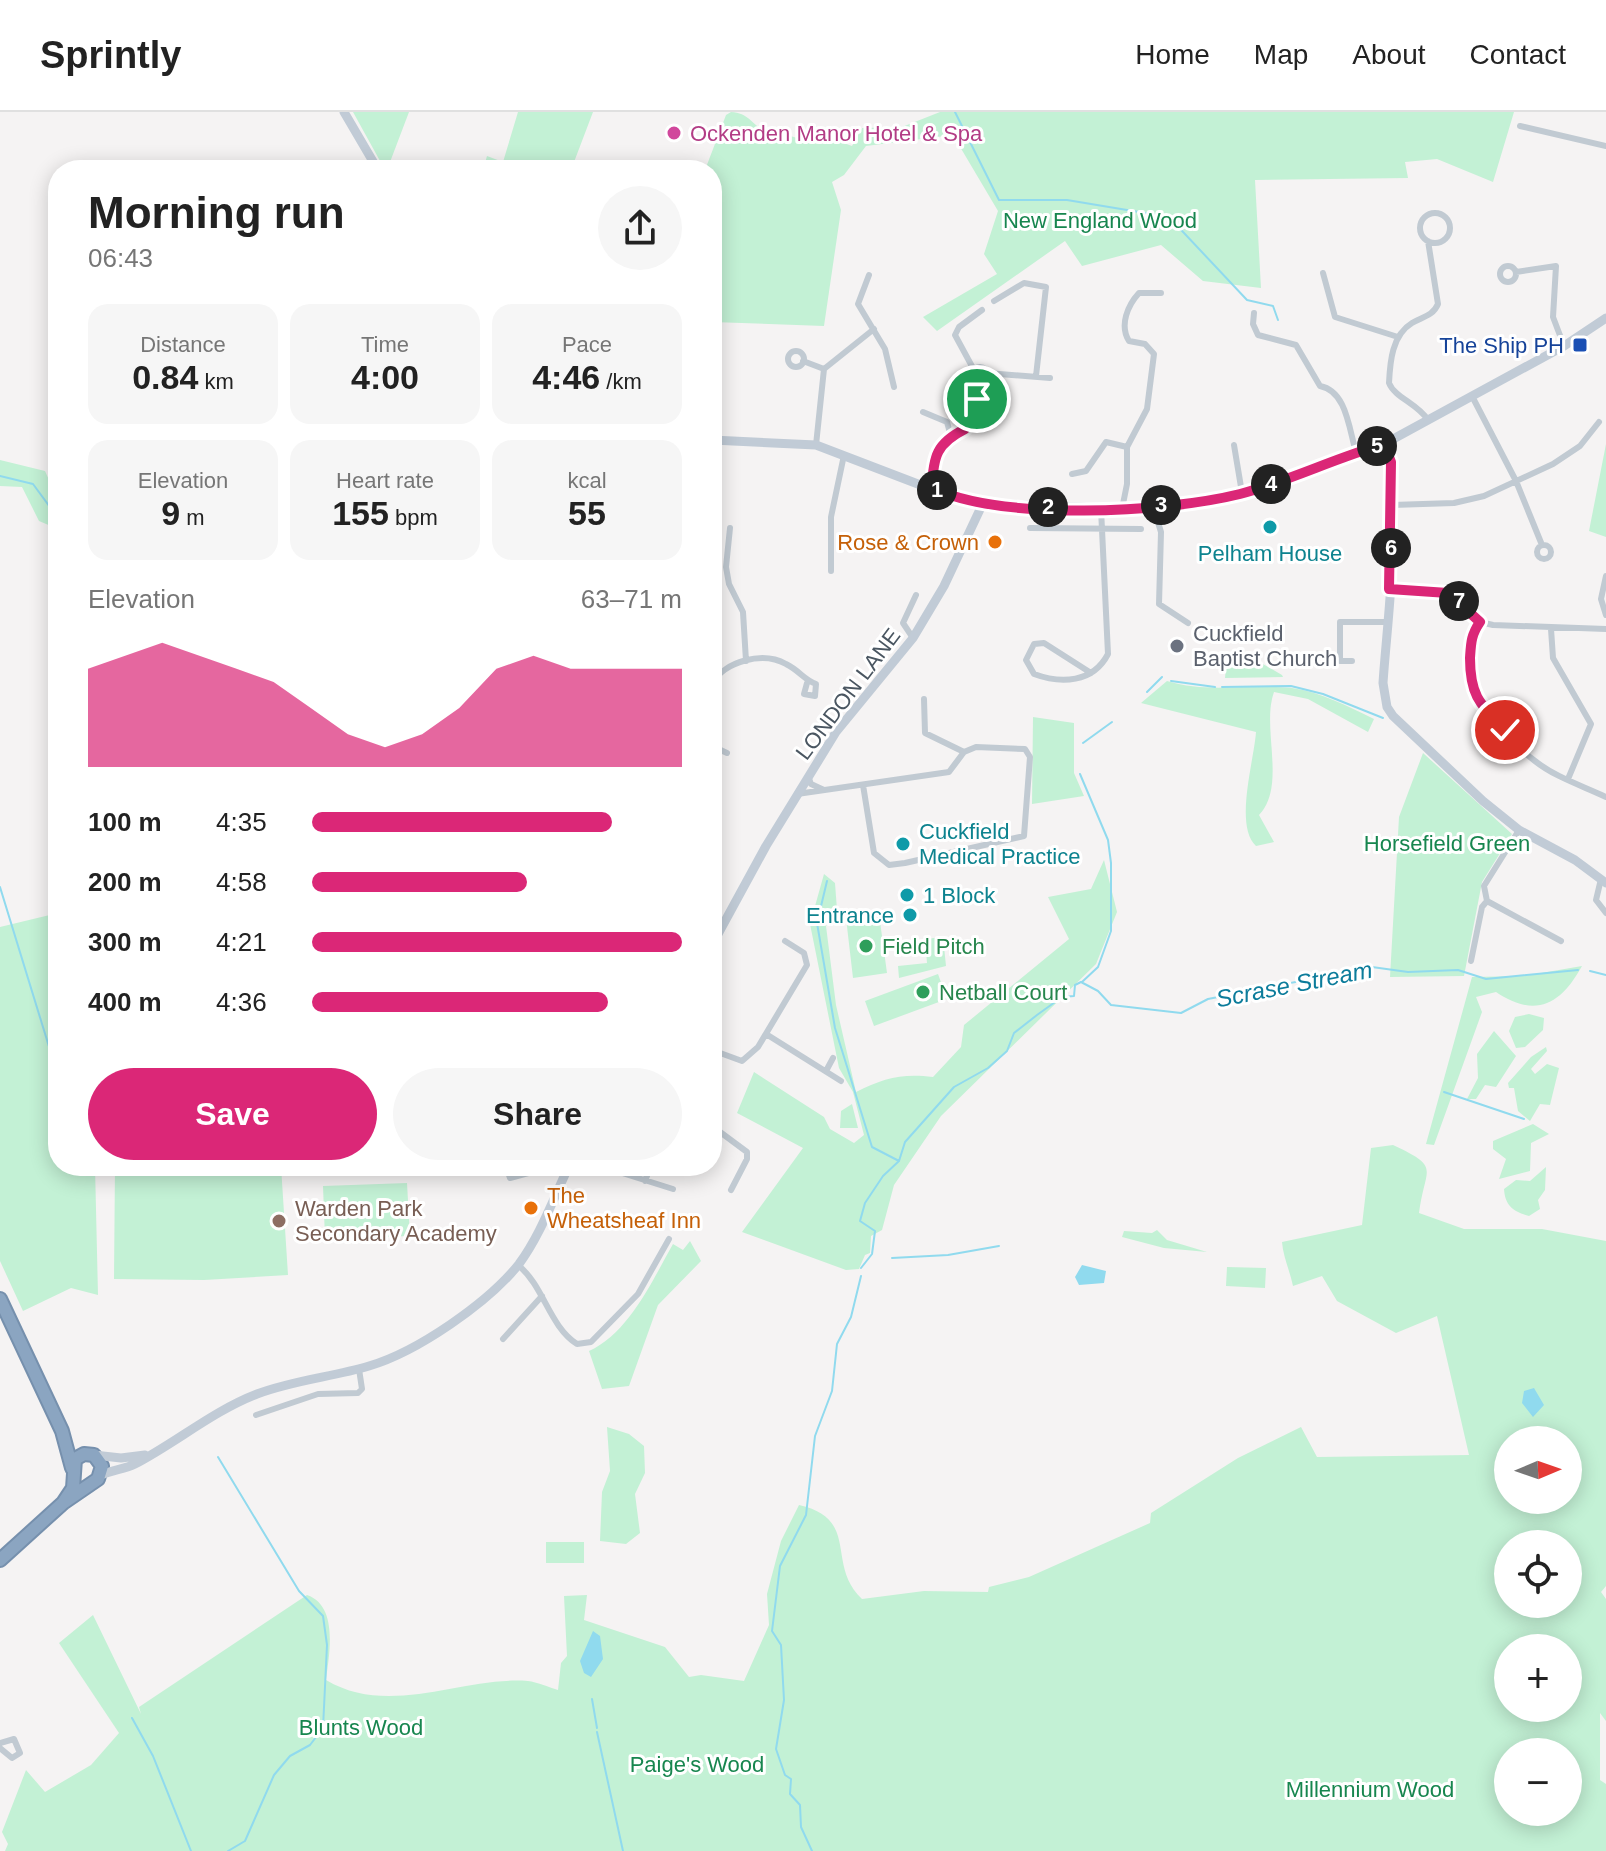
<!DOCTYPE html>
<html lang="en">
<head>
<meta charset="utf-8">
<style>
	:root { --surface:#fff; --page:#f6f6f6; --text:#222; --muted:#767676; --line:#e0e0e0; --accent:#db2777 }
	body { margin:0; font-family:Arial,sans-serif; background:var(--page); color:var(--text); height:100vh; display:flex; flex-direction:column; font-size:30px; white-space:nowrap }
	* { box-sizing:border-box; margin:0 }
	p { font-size:26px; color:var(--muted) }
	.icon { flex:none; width:44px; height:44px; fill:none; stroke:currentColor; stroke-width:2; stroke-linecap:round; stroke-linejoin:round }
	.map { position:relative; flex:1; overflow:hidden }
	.panel { position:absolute; left:48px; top:48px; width:674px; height:1016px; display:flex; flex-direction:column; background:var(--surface); border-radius:32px; box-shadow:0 4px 20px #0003 }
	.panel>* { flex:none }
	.needle { width:52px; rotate:88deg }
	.fabs { position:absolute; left:1494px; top:1314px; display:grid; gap:16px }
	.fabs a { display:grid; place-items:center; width:88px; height:88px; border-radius:50%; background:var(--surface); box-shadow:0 4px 20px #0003; font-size:40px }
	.pin { position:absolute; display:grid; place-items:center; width:68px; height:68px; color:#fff; margin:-34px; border:4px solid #fff; border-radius:50%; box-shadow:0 2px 8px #0007 }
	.km { position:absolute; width:40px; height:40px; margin:-20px; border-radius:50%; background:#222; color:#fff; font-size:22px; line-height:40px; text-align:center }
	.round { display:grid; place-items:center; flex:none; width:84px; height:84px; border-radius:42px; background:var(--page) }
	.head { display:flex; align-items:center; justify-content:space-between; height:136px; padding:0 40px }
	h1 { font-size:44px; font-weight:700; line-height:60px }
	.metrics { display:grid; grid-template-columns:repeat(3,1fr); gap:12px; height:136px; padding:8px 40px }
	.metrics div { display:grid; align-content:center; border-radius:20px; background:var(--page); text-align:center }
	.metrics b { font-size:34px; font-weight:700 }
	.metrics small { font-size:22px; font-weight:400 }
	.metrics p { font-size:22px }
	.chart { height:224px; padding:16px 40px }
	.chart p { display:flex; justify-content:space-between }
	.chart svg { width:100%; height:144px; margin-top:8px; fill:var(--accent); opacity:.7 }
	.primary-button { display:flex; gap:16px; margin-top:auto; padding:16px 40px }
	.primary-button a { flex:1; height:92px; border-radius:48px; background:var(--accent); color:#fff; font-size:32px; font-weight:700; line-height:92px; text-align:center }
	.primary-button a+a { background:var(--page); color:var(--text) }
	ul { padding:0 40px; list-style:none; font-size:26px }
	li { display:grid; grid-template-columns:128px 96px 1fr; align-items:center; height:60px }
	li i { height:20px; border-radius:10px; background:var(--accent) }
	header { display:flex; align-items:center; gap:48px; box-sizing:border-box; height:112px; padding:0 40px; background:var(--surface); border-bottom:2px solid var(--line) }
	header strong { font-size:38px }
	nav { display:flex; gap:44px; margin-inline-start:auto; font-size:28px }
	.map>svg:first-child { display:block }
	.green { fill:#c3f1d5; fill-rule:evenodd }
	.water { fill:#90daee }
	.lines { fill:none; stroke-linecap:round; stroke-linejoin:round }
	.stream { stroke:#90daee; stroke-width:2 }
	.highway-casing { stroke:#7690ad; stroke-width:16 }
	.street { stroke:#c1cad2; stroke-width:6 }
	.secondary { stroke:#c1cbd6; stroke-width:9 }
	.highway { stroke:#8ba5c1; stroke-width:12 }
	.route-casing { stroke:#fff; stroke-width:16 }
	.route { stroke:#db2777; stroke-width:10 }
	.hotel-dot { fill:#d1479c; stroke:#fff; stroke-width:3 }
	.transit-dot { fill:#1a4fb4; stroke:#fff; stroke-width:3 }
	.culture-dot { fill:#0f9aa8; stroke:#fff; stroke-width:3 }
	.food-dot { fill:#e8710a; stroke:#fff; stroke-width:3 }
	.worship-dot { fill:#6b7280; stroke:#fff; stroke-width:3 }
	.leisure-dot { fill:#2e9e5b; stroke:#fff; stroke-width:3 }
	.education-dot { fill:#8d6e63; stroke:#fff; stroke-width:3 }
	.labels { text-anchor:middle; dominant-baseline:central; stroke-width:6; stroke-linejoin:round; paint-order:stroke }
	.hotel-label { font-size:22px; fill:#b23c85; stroke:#fff; text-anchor:start }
	.park-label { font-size:22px; fill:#17864f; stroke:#fff }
	.transit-label { font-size:22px; fill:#164399; stroke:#fff; text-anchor:end }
	.food-label { font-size:22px; fill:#c56008; stroke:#fff; text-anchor:end }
	.culture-label { font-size:22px; fill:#0d838f; stroke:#fff; text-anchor:start }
	.worship-label { font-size:22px; fill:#5b616d; stroke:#fff; text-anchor:start }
	.street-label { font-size:22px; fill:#4a5661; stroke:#fff }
	.leisure-label { font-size:22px; fill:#27864d; stroke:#fff; text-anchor:start }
	.education-label { font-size:22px; fill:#785e54; stroke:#fff; text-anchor:start }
	.water-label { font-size:24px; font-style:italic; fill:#0c7c9b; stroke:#fff }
</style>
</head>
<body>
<header>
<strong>Sprintly</strong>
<nav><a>Home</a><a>Map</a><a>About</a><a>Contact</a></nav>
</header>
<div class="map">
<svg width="1606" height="1739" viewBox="0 0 1606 1739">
	<rect width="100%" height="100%" fill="#f5f3f3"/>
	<path class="green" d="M 353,0 L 409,0 L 387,58 L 385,58 Z
		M 518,0 L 593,0 L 571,58 L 483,58 L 487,44 L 503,50 Z
		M 731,0 C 750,1 752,14 768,21 C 770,22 779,22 781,22 C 803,25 814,38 836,28 L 852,34 L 862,16 L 902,15 L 940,0 L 1514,0 L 1493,70 L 1437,47 L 1405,50 L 1408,66 L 1255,68 L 1261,176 L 1203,169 L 1161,133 L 1082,154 L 1065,129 L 937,219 L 923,205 L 997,162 L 984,142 L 998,99 L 953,23 L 866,34 L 844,63 L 832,70 L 841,98 L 824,214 L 712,210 L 712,58 L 705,58 L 726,3 Z
		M 1606,332 L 1606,425 L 1589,419 Z
		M 0,348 L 45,359 L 58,388 L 58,417 L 39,409 L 22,375 L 0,374 Z
		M 1237,537 L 1282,563 L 1283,565 L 1225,566 L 1226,554 Z
		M 1167,569 C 1209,582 1249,571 1292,576 C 1321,580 1347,594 1374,607 L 1368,620 L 1308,587 L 1274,580 C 1261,615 1287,674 1259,703 L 1274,730 L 1256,734 C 1234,714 1254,649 1256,620 L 1141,591 Z
		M 1033,605 L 1074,611 L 1074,661 L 1084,684 L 1032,692 Z
		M 1423,641 L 1512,722 L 1482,770 L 1464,864 L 1390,865 L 1399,705 Z
		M 1104,748 L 1117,800 L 1096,852 L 941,1004 L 894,1073 L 882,1118 L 871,1124 L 870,1141 L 865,1143 L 859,1157 L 846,1158 L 742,1120 L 803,1036 L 737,1001 L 754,960 L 824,1005 L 830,1017 L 854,1031 L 864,1023 L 853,980 L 839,956 L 810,812 L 824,762 L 835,771 L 837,798 L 826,814 L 836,893 L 856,980 C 883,966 903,961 933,965 L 961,935 L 964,913 L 1069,827 L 1048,785 L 1091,777 Z
		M 58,801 L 58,1054 L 95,1054 L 98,1183 L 71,1176 L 23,1199 L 0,1149 L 0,815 Z
		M 879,802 L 887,861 L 853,866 L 846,806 Z
		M 943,825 L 946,854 L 899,866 L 898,854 L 927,851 L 925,827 Z
		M 1582,854 C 1561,892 1536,907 1496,880 L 1476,885 L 1482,900 L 1434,1033 L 1426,1032 L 1472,865 L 1524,864 Z
		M 938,862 L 947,887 L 874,914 L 865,889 Z
		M 1529,902 L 1544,906 L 1543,918 L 1525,935 L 1516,936 L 1509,919 L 1515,905 Z
		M 1494,919 L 1516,944 L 1496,975 L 1485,973 L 1476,987 L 1467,987 L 1478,966 L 1477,942 Z
		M 1546,935 L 1547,939 L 1531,957 L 1535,962 L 1547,952 L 1559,956 L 1550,993 L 1540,992 L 1530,1009 L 1518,999 L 1514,976 L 1509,976 L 1508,971 L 1531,945 Z
		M 852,992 L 858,1016 L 840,1016 L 841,999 Z
		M 1533,1012 L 1549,1022 L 1531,1031 L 1530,1059 L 1499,1067 L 1506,1047 L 1493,1037 L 1493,1029 Z
		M 1393,1033 C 1442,1056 1425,1054 1419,1101 L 1464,1117 L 1542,1117 L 1606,1129 L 1606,1474 L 1601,1480 L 1606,1487 L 1606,1609 L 1600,1601 L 1600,1668 L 1606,1672 L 1606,1739 L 5,1739 L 8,1732 L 2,1720 L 26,1658 L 45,1680 L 91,1653 L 119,1621 L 59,1531 L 93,1503 L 141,1602 L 139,1595 L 307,1483 C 339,1494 329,1543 326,1568 C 390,1606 461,1564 528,1569 C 537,1570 548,1575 558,1578 L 561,1551 L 567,1544 L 564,1484 L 587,1483 L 584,1508 L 665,1535 L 689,1565 L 701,1563 L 744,1569 L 769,1513 L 767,1482 L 781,1429 L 799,1393 C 861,1407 825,1452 862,1487 L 924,1479 L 988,1480 L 989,1475 L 1029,1465 L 1150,1411 L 1151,1401 L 1238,1346 L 1301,1315 L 1317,1345 L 1469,1343 L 1437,1204 L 1396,1221 L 1337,1189 L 1322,1164 L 1293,1174 C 1290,1159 1283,1145 1282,1130 L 1362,1113 L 1371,1036 ZM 1508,1328 L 1568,1328 L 1568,1388 L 1508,1388 ZM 1508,1432 L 1568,1432 L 1568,1492 L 1508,1492 ZM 1508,1536 L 1568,1536 L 1568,1596 L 1508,1596 ZM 1508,1640 L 1568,1640 L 1568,1700 L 1508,1700 Z
		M 115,1054 L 281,1054 L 288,1163 L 204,1168 L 114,1167 Z
		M 1546,1055 L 1545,1078 L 1538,1088 L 1540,1097 L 1529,1104 C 1514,1100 1505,1094 1504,1077 L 1516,1068 L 1530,1069 Z
		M 407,1071 L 410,1124 L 325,1127 L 323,1074 Z
		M 1157,1118 L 1167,1128 L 1207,1140 L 1164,1136 L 1122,1125 L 1124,1119 L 1152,1121 Z
		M 690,1129 L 701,1149 L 658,1193 L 629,1274 L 602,1277 L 589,1239 C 629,1221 652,1169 673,1132 L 683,1138 Z
		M 1227,1155 L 1266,1156 L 1265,1176 L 1226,1174 Z
		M 607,1315 L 629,1322 L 644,1334 L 645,1361 L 635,1382 L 640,1421 L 626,1432 L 600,1429 L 602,1380 L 610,1359 Z
		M 546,1430 L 584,1430 L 584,1451 L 546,1451 Z"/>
	<path class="water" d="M 1082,1153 L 1106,1159 L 1104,1171 L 1079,1173 L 1075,1165 Z
		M 1534,1276 L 1544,1293 L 1533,1305 L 1522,1291 L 1524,1279 Z
		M 593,1519 L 600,1524 L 603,1547 L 591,1565 L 584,1561 L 580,1549 Z"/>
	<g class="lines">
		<path class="stream" d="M 955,0 L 999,88 L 1067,88 L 1169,105 L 1247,188 L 1273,194 L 1278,208
			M 0,364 L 33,372 L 58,406
			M 1171,569 L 1215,575
			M 1222,575 L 1291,574 L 1323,582 L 1383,606
			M 1147,580 L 1162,565
			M 1083,631 L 1112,610
			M 1080,662 L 1108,728 L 1111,751 L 1111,819 L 1098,855 L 1082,870
			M 827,769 L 817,811 L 835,916 L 872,1035 L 899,1049
			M 0,775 L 58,964
			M 1590,859 L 1606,863
			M 1444,980 L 1524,1007
			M 892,1146 L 948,1143 L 999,1134
			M 861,1156 L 872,1142 L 875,1119 L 860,1109 L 865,1091 L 883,1064 L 899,1049 L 905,1030 L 954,975 L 988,956 L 1007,939 L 1014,921 L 1037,903 L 1062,885 L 1074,884 L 1075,873 L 1081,870 L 1098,879 L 1111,893 L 1181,901 L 1208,887 L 1372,855 L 1408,860 L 1458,858 L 1486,867 L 1578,858
			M 218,1345 L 299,1479 L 323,1504 L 327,1533 L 323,1616 L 310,1633 L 290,1644 L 274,1663 L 245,1729 L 228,1739
			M 592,1587 L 597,1616
			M 132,1606 L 153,1644 L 191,1739
			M 597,1620 L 623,1739
			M 812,1739 L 801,1715 L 800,1693 L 790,1682 L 791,1667 L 785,1663 L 776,1637 L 784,1588 L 781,1533 L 772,1519 L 780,1454 L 806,1403 L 815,1324 L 832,1279 L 837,1232 L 851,1205 L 861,1164"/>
		<defs>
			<path id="highway" d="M 0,1187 L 62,1319 L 72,1356
				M 0,1448 L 63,1391 L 98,1367 L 102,1354 L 94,1343 L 84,1342 L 75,1347 L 73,1376 L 63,1391"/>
		</defs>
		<use href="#highway" class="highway-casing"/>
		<path class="street" d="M 1520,14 L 1606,34
			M1420 116a15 15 0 1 1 30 0a15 15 0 1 1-30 0Z
			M1500 162a8 8 0 1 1 16 0a8 8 0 1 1-16 0Z
			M 1516,160 L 1556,154 L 1553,205 L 1564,234
			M 1323,161 L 1335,205 L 1398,225
			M 869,163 L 858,192 L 885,237 L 894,275
			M 994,189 L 1024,171 L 1046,175 L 1036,264
			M 1254,201 L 1253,212 L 1258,223 L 1296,233 L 1320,274 C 1347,279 1349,318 1356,340
			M788 247a8 8 0 1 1 16 0a8 8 0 1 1-16 0Z
			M 803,249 L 824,257
			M973 262a7 7 0 1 1 14 0a7 7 0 1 1-14 0Z
			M 974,258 L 955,223 L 959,215 L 982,198
			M 987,261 L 1050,266
			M 1473,286 L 1516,369 L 1542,433
			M 923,300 L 947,310 L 950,321
			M 1428,308 C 1417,291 1395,286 1389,271 C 1390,250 1392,223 1412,211 C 1422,205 1433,204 1438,192 L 1428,129
			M 816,333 L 824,257 L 874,217
			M 1234,333 L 1242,381
			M 1072,362 L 1086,359 L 1106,330 L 1127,335
			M 932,376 L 938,338 L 950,321 L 968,312 L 978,269
			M 1392,393 L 1454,391 L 1484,384 L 1553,352 L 1580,334 L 1599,310
			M 1153,394 L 1161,420 L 1159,492 L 1188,511
			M 1122,397 L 1127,372 L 1127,335 L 1147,297 L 1154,242 L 1145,232 L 1129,229 C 1119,213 1128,193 1139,181 L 1161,181
			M 730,416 L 726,455 L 729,472 L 743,500 L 746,549
			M 1030,416 L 1141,417
			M1537 440a7 7 0 1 1 14 0a7 7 0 1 1-14 0Z
			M 831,459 L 831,405 L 844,343
			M 1606,464 L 1601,487 L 1606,503
			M 1389,477 L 1448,481 L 1480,510 L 1493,513 L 1606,517
			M 1480,510 C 1443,559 1496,619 1535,649 C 1555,665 1583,674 1606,685
			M 1551,517 L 1553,546 L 1591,612 L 1568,667
			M 913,526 L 903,511 L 916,483
			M 1352,549 L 1340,549 L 1340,510 L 1387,510
			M 1091,561 L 1044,531 L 1034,532 L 1026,548 L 1034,562 C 1061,572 1093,571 1108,542 L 1101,397
			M 712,572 C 724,549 763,539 786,552 C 800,559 803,567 816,572 L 815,584 L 804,582 L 807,571
			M 924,587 L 925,621 L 964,640
			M 712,634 L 727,641
			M 808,664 L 811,672 L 824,678
			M 797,682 L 949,660 L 964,640 L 976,635 L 1025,637 L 1030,645 L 1024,724 L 905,751 L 889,753 L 874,741 L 863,673
			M 1601,767 L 1596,788 L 1606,801
			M 1487,789 L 1561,829
			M 1471,849 L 1482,795 L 1487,789 L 1484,774 L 1519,718
			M 766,922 L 841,969
			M 712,938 L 742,949 L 758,935 L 807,853 L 804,841 L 785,829
			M 826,959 L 833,946
			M 712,1014 L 747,1040 L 747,1047 L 731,1078
			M 506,1054 L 510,1066 L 554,1054
			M 600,1054 L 673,1077
			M 645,1069 L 651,1054
			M 518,1153 C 544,1174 549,1214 577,1232 L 591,1230 L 638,1182 L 669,1127
			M 503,1227 L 542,1184
			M 256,1303 L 318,1282 L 358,1281 L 362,1277 L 359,1257
			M 0,1631 L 14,1627 L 20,1641 L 12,1646 L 0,1636"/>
		<path class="secondary" d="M 344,0 L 378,58
			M 712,328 L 816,333 L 944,382 L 983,391 L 1122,397 L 1196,390 L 1242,381 L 1384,332 L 1564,234 L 1606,206
			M 1384,332 C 1404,387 1387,509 1383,571 L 1387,595 L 1393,604 L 1483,689 L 1519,718 L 1575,748 L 1606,771
			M 712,833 L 766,734 L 836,620 L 913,526 L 944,474 L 983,391
			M 94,1343 L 121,1346 L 145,1343
			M 101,1363 C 112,1358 125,1357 135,1352 C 177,1330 213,1299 257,1282 C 294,1268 332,1265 369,1254 C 417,1240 488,1191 519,1152 C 541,1122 553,1087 569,1054"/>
		<use href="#highway" class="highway"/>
	</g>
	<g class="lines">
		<defs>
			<path id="route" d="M 977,287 L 965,317 C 937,331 933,344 932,376 C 1004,409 1163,401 1240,382 C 1289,369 1335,346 1384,332 L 1391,350 L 1389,477 L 1448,481 L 1480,510 C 1471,523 1471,531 1470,546 C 1470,584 1480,592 1505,618"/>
		</defs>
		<use href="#route" class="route-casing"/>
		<use href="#route" class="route"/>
	</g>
	<circle class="hotel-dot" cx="674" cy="21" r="8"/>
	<rect class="transit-dot" x="1572" y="225" width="16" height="16" rx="4"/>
	<g class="culture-dot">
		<circle cx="1270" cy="415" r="8"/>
		<circle cx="903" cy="732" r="8"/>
		<circle cx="907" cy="783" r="8"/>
		<circle cx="910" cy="803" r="8"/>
	</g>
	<g class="food-dot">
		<circle cx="995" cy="430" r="8"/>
		<circle cx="531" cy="1096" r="8"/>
	</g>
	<circle class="worship-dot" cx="1177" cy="534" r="8"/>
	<g class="leisure-dot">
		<circle cx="866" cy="834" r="8"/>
		<circle cx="923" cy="880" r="8"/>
	</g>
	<circle class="education-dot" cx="279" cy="1109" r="8"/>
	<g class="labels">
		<g class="hotel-label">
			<text x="690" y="21">Ockenden Manor Hotel &amp; Spa</text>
		</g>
		<g class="park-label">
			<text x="1100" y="108">New England Wood</text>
			<text x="1447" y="731">Horsefield Green</text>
			<text x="361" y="1615">Blunts Wood</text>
			<text x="697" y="1652">Paige's Wood</text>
			<text x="1370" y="1677">Millennium Wood</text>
		</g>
		<g class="transit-label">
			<text x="1564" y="233">The Ship PH</text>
		</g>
		<g class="food-label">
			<text x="979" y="430">Rose &amp; Crown</text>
			<text x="547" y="1083" text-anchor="start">The<tspan x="547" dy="25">Wheatsheaf Inn</tspan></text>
		</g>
		<g class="culture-label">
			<text x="1270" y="441" text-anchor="middle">Pelham House</text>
			<text x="919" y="719">Cuckfield<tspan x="919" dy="25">Medical Practice</tspan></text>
			<text x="923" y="783">1 Block</text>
			<text x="894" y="803" text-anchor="end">Entrance</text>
		</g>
		<g class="worship-label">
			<text x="1193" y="521">Cuckfield<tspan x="1193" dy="25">Baptist Church</tspan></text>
		</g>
		<g class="street-label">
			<text transform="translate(848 582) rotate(-53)">LONDON LANE</text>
		</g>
		<g class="leisure-label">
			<text x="882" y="834">Field Pitch</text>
			<text x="939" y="880">Netball Court</text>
		</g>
		<g class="education-label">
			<text x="295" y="1096">Warden Park<tspan x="295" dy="25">Secondary Academy</tspan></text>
		</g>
		<g class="water-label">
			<text transform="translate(1294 872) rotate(-11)">Scrase Stream</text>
		</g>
	</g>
</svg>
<div class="fabs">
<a><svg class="needle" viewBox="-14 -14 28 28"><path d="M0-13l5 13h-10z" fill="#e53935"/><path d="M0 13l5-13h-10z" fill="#767676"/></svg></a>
<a><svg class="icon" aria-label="locate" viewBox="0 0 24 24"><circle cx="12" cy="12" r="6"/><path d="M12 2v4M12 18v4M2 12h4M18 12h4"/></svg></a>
<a>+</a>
<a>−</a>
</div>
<div class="pin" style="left:977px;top:287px;background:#1e9e55"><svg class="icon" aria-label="arrive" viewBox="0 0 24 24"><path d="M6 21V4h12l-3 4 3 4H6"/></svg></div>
<div class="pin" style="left:1505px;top:618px;background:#d93025"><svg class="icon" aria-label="check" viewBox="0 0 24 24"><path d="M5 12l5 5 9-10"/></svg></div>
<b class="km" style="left:937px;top:378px">1</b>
<b class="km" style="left:1048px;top:395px">2</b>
<b class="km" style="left:1161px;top:393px">3</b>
<b class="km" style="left:1271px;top:372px">4</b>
<b class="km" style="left:1377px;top:334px">5</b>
<b class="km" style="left:1391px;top:436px">6</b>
<b class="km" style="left:1459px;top:489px">7</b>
<section class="panel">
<div class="head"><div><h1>Morning run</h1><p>06:43</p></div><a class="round"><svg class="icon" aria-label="share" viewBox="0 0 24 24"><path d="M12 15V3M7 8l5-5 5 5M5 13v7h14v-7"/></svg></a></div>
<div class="metrics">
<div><p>Distance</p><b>0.84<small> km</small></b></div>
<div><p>Time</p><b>4:00</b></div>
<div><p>Pace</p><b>4:46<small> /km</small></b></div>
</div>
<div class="metrics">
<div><p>Elevation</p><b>9<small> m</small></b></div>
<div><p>Heart rate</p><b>155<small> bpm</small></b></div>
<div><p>kcal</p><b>55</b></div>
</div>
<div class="chart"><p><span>Elevation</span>63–71 m</p>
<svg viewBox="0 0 160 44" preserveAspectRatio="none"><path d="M0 44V14L10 10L20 6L30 10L40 14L50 18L60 26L70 34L80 38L90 34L100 26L110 14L120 10L130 14L140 14L150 14L160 14V44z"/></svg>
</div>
<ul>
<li><b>100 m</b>4:35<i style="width:81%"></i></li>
<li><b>200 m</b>4:58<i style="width:58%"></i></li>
<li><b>300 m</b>4:21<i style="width:100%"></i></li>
<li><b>400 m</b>4:36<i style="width:80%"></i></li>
</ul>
<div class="primary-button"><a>Save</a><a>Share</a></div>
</section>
</div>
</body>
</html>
